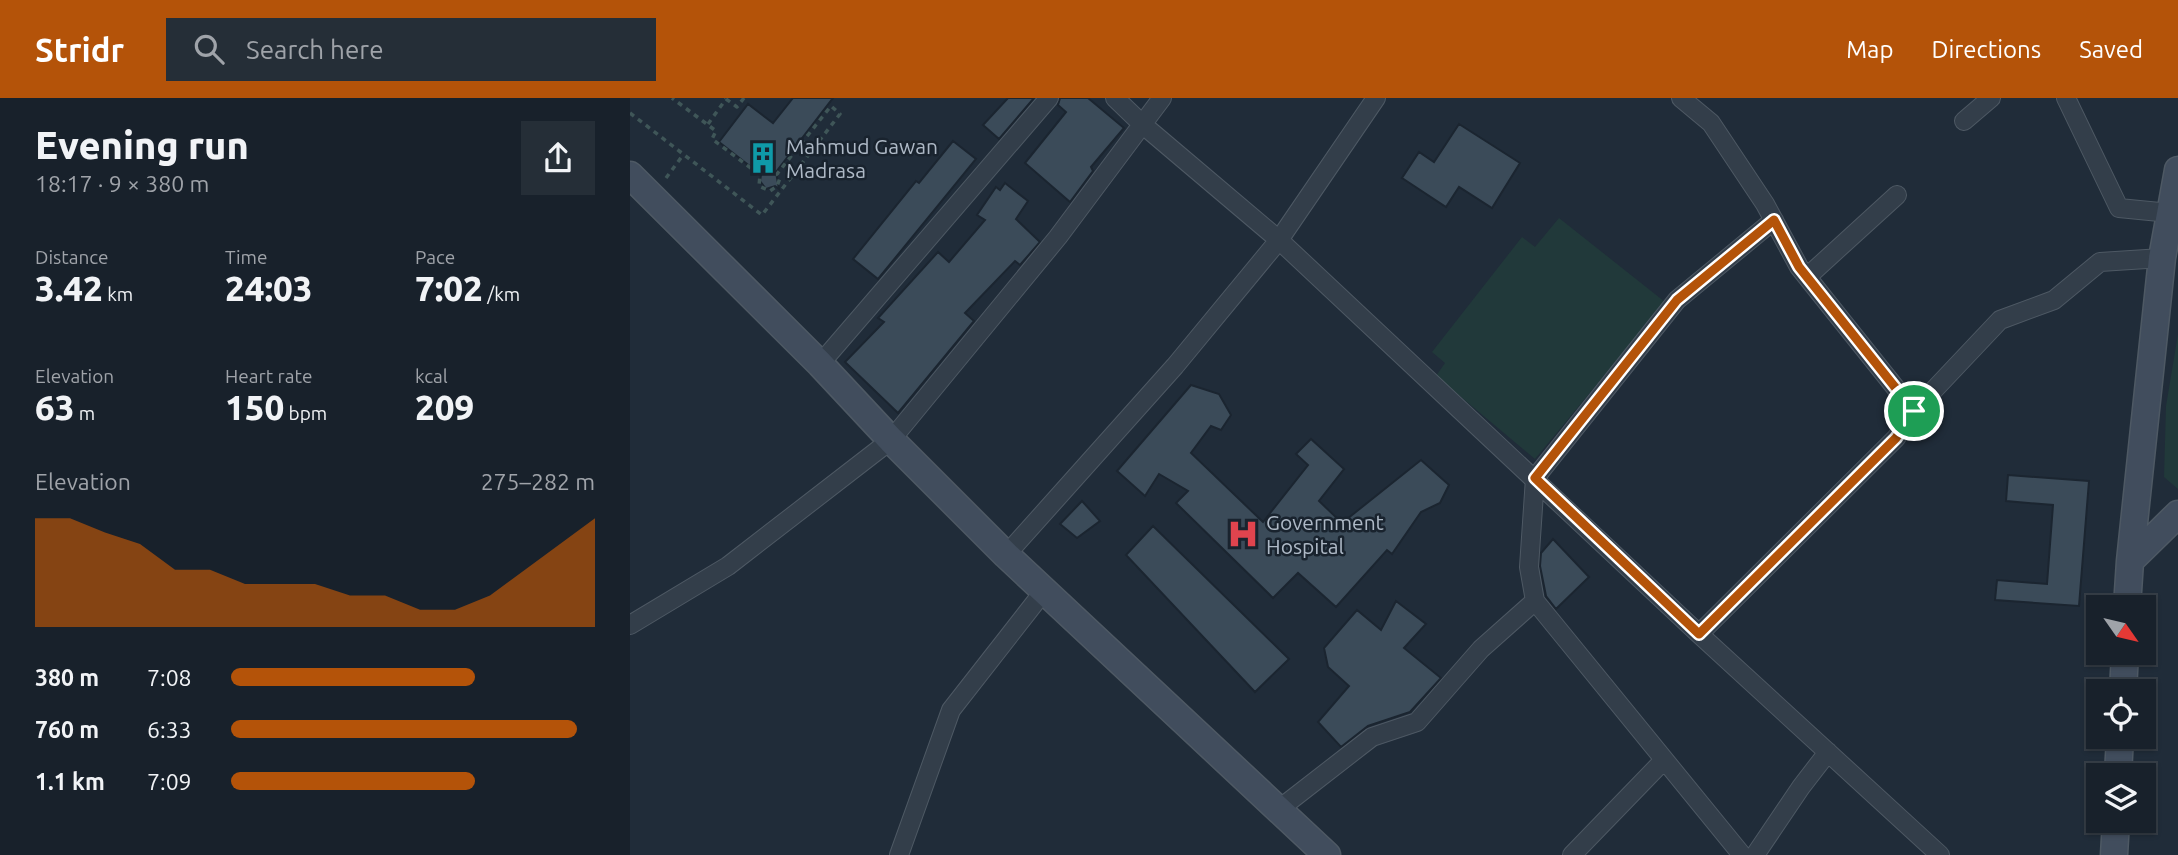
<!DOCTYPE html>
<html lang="en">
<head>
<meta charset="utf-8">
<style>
	:root { --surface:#18212b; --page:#252e37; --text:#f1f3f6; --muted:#9fa3a9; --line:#363e47; --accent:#b45309 }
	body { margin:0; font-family:Ubuntu,sans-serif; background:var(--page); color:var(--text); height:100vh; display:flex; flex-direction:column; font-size:26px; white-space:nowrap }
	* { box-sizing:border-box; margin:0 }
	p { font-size:23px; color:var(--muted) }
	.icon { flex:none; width:38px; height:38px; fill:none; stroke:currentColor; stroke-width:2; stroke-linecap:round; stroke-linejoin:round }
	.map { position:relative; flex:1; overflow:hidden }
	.side { display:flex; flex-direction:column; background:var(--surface); width:630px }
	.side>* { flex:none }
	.needle { width:46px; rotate:124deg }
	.buttons { position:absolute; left:1456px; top:497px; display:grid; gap:14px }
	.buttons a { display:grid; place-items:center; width:70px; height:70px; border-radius:0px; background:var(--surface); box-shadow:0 2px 5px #0004,0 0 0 2px var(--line); font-size:35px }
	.pin { position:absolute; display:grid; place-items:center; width:60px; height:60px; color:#fff; margin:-30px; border:4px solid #fff; border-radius:50%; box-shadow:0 2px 7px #0007 }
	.round { display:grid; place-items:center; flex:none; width:74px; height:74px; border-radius:0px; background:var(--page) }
	.summary { display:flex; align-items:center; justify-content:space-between; height:119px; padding:0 35px }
	h1 { font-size:38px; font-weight:800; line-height:52px }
	.stats { display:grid; grid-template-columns:repeat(3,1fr); gap:10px; height:119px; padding:7px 35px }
	.stats div { display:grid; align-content:center }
	.stats b { font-size:35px; font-weight:800 }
	.stats small { font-size:19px; font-weight:400 }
	.stats p { font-size:19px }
	.chart { height:196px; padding:14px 35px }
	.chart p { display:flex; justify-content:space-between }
	.chart svg { width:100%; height:126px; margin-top:7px; fill:var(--accent); opacity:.7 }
	ul { padding:0 35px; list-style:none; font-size:23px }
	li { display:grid; grid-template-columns:112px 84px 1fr; align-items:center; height:52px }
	li i { height:18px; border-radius:9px; background:var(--accent) }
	header { display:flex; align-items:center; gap:42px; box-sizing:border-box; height:98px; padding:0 35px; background:var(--accent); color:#fff }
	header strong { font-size:33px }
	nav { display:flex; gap:38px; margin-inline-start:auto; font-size:24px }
	.search { width:490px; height:63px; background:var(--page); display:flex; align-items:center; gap:18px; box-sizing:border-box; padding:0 24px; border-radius:0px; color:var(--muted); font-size:26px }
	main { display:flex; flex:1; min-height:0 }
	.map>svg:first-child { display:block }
	.green { fill:#21393a }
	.building { fill:#3b4b59; stroke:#1b2530; stroke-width:2 }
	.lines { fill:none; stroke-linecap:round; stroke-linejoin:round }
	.street-casing { stroke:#4e5964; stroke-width:20 }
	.secondary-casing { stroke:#4e5964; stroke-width:29 }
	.path { stroke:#3f5658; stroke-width:3.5; stroke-dasharray:5 5; stroke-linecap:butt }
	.street { stroke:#333e4a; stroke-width:18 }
	.secondary { stroke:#414d5d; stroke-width:26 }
	.route-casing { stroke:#fff; stroke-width:14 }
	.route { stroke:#b45309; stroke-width:9 }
	.labels { text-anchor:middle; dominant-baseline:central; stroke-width:5; stroke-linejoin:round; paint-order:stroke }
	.poi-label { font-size:21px; fill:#aeb9c6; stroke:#19232e; text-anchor:start }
</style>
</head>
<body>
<header>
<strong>Stridr</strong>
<div class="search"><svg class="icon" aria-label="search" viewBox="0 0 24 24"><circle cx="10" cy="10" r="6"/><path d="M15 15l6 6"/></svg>Search here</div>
<nav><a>Map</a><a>Directions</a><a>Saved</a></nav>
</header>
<main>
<section class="side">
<div class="summary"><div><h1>Evening run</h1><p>18:17 · 9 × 380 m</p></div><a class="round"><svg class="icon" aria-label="share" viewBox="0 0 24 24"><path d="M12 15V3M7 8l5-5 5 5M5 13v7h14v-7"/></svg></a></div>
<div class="stats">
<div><p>Distance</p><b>3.42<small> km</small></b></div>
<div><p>Time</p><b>24:03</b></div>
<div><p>Pace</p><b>7:02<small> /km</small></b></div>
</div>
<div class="stats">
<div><p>Elevation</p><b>63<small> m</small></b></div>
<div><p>Heart rate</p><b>150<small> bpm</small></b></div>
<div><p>kcal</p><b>209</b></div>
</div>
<div class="chart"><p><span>Elevation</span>275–282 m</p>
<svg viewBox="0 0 160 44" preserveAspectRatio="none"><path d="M0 44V6L10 6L20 11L30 15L40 24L50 24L60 29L70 29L80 29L90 33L100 33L110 38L120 38L130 33L140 24L150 15L160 6V44z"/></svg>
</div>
<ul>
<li><b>380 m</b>7:08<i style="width:67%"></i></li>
<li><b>760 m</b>6:33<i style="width:95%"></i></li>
<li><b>1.1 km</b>7:09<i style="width:67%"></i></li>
</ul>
</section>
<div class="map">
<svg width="1548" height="757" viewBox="0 0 1548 757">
	<rect width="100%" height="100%" fill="#202c39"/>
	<path class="green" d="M 929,120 L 1035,204 L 905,361 L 806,278 L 815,265 L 802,254 L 892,139 L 905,149 Z
		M 1548,236 L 1548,391 L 1534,379 L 1536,308 Z"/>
	<path class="building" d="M 163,0 L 203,0 L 146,74 L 149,91 L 145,88 L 136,91 L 130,83 L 131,77 L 89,44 L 118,6 L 143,25 Z
		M 378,0 L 404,0 L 369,41 L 353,27 Z
		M 430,0 L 458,0 L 494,30 L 461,69 L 463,73 L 440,104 L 395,65 L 436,14 L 428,7 Z
		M 829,26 L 890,65 L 862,110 L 829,89 L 816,109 L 772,80 L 789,54 L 804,64 Z
		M 323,43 L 346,61 L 248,181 L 223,161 L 286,83 L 289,85 Z
		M 375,85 L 398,103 L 386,121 L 410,144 L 390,167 L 385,163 L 335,215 L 344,223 L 268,315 L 215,264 L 254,224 L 248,220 L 308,154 L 319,164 L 355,122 L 347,117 L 366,89 L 370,92 Z
		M 561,287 L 589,296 L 601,317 L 591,332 L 581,328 L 561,355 L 633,424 L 678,367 L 666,356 L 681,341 L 714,371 L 689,403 L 712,425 L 791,362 L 819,387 L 810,405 L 791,414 L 762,456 L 757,452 L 706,509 L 668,475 L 643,500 L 546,405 L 558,393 L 529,376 L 515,398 L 487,373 Z
		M 1378,377 L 1459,383 L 1449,508 L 1365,502 L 1367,482 L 1417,486 L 1423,407 L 1376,403 Z
		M 452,403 L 470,423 L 447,440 L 430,426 Z
		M 523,428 L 659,561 L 625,594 L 496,457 Z
		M 923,441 L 959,479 L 926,511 L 916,498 L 910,468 L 911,455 Z
		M 766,503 L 796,526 L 774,550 L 811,580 L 780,614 L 738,628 L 711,649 L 688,624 L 719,588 L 698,569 L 694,550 L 727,512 L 751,532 Z"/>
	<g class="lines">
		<defs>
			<path id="street" d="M 485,0 L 512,26 L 649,142 L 1069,536 L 1310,757
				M 1051,0 L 1081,25 L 1135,106 L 1169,169 L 1284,313
				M 1436,0 L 1489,110 L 1540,115
				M 1334,23 L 1361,0
				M 1177,179 L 1267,97
				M 190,266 L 419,0
				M 376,457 L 545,268 L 649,142 L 746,0
				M 905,503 L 899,469 L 905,380 L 1047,202 L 1144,122
				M 0,527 L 98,468 L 261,342 L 428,139 L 532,0
				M 1069,536 L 1266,340 L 1284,313 L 1370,222 L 1424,202 L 1470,164 L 1532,160
				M 648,712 L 742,639 L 787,624 L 851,551 L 905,503 L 1112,757
				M 269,757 L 321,612 L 414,493
				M 942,757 L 1034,662
				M 1125,757 L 1171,689 L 1198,654"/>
			<path id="secondary" d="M 0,77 L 190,266 L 261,342 L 376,457 L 697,757
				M 1500,463 L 1548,416
				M 1497,509 L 1500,463 L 1532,160 L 1548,72
				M 1493,593 L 1495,555
				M 1488,677 L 1490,639
				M 1484,757 L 1486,723"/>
		</defs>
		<use href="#street" class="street-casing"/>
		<use href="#secondary" class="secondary-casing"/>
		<path class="path" d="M 96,1 L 107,9 L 114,0
			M 0,15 L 132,117 L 210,16 L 201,8 L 147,76 L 150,80 L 147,88 L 140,93 L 129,88 L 130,77 L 82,41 L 86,33 L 42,0
			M 78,26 L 96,1
			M 36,80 L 53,57"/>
		<use href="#street" class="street"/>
		<use href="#secondary" class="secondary"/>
	</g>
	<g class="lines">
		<defs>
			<path id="route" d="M 1144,122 L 1169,169 L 1284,313 L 1266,340 L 1069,536 L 905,380 L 1047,202 Z"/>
		</defs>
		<use href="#route" class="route-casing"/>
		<use href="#route" class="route"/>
	</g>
	<defs>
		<symbol id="building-bare" viewBox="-9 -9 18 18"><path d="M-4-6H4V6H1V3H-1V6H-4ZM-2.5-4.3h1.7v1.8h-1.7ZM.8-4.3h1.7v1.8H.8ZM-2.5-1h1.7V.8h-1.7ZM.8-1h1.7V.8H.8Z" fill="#0f9aa8" stroke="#19232e" stroke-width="2.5" paint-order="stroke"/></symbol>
		<symbol id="hospital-bare" viewBox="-9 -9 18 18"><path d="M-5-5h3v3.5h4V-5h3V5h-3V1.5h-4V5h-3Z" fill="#e0444e" stroke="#19232e" stroke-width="2.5" paint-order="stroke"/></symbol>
	</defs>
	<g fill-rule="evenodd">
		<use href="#building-bare" x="111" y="38" width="44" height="44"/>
		<use href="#hospital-bare" x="591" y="414" width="44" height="44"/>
	</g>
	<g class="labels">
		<g class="poi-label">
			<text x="156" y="48">Mahmud Gawan<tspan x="156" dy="24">Madrasa</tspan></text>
			<text x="636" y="424">Government<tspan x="636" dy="24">Hospital</tspan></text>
		</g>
	</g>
</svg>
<div class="buttons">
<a><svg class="needle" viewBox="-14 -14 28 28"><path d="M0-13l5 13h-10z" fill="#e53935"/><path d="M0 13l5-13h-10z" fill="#9fa3a9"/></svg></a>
<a><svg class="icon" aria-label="locate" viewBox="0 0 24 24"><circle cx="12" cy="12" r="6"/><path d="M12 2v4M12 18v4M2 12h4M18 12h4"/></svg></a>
<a><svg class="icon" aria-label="layers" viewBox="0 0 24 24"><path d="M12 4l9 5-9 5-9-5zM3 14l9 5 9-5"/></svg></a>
</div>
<div class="pin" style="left:1284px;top:313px;background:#1e9e55"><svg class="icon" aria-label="arrive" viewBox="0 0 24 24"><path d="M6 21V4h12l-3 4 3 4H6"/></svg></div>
</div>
</main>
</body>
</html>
